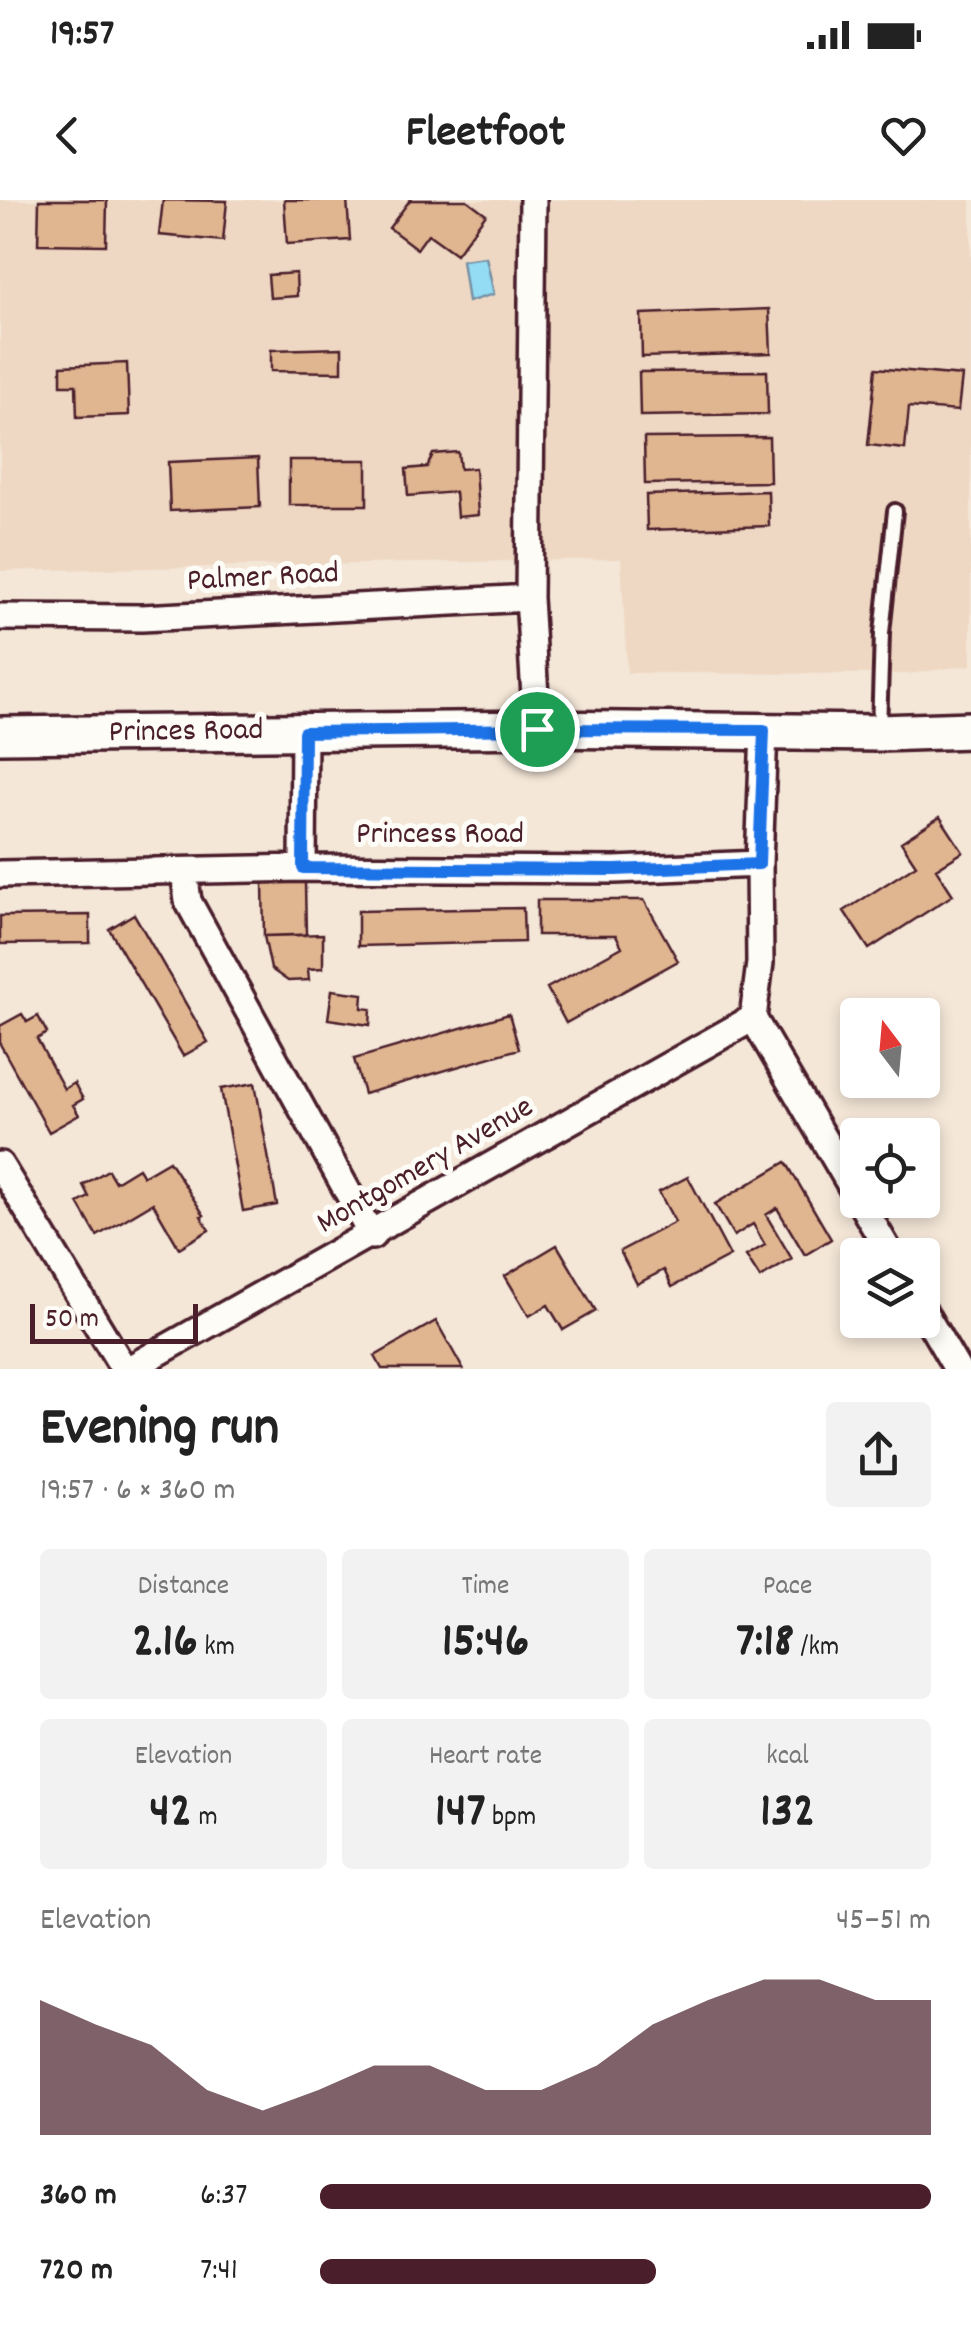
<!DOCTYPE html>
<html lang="en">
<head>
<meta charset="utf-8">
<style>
	:root { --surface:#fff; --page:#f2f2f2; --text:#222; --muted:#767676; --accent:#4a1f2b }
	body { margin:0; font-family:Dekko,sans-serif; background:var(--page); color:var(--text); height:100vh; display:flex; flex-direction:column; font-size:38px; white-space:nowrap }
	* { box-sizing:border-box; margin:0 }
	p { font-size:32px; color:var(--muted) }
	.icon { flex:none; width:55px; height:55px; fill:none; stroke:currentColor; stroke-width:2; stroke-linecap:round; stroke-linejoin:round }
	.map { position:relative; height:1169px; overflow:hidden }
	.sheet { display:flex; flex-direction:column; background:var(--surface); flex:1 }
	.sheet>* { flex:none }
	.needle { width:65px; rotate:344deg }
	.buttons { position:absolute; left:840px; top:798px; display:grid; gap:20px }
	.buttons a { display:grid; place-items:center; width:100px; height:100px; border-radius:10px; background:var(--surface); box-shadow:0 5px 15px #0003; font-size:50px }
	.scale { position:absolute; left:30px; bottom:25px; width:168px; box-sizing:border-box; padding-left:10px; border:5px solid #4a1f2b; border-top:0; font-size:28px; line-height:35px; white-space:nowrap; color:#4a1f2b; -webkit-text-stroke:8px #fdfcf7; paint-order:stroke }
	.pin { position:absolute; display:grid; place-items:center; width:85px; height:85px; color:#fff; margin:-42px; border:5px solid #fff; border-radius:50%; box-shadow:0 2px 10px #0007 }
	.round { display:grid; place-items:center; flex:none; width:105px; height:105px; border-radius:10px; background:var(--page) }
	.summary { display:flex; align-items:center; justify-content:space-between; height:170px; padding:0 40px }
	h1 { font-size:55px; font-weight:800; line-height:75px }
	.metrics { display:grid; grid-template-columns:repeat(3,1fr); gap:15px; height:170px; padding:10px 40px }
	.metrics div { display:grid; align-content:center; border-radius:10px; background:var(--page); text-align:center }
	.metrics b { font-size:50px; font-weight:800 }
	.metrics small { font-size:28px; font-weight:400 }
	.metrics p { font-size:28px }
	.chart { height:280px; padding:20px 40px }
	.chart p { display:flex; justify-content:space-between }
	.chart svg { width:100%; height:180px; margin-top:10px; fill:var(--accent); opacity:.7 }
	ul { padding:0 40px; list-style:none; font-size:32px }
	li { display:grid; grid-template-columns:160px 120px 1fr; align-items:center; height:75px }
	li i { height:25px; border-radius:12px; background:var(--accent) }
	.status { display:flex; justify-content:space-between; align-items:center; height:70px; padding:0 50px; background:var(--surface); direction:ltr }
	.status svg { height:28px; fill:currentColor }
	header { display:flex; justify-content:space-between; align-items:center; height:130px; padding:0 40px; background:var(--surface); font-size:45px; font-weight:800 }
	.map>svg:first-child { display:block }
	.built { fill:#eed8c3 }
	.water { fill:#93dcf4; stroke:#7690a4; stroke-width:2.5 }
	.building { fill:#e0b691; stroke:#4a1f2b; stroke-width:2.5 }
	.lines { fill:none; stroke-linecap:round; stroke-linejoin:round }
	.lane-casing { stroke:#4a1f2b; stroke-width:20 }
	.street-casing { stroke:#4a1f2b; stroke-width:32 }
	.secondary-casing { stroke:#4a1f2b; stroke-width:42 }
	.lane { stroke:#fdfcf7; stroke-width:12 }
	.street { stroke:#fdfcf7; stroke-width:25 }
	.secondary { stroke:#fdfcf7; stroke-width:35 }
	.route-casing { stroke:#fff; stroke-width:20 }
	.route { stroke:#1a73e8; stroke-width:12 }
	.labels { text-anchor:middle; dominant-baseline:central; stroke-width:10; stroke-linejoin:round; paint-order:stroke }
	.street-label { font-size:32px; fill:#4a1f2b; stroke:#fdfcf7 }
</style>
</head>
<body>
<div class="status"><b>19:57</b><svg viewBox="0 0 49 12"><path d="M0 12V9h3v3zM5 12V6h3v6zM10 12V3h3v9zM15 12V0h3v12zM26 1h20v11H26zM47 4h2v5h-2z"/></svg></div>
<header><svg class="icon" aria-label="back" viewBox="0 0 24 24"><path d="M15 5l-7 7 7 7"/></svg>Fleetfoot<svg class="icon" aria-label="heart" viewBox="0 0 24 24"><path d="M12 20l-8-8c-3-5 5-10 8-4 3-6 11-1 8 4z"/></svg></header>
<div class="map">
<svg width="971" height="1169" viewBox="0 0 971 1169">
	<rect width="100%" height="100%" fill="#f4e7d8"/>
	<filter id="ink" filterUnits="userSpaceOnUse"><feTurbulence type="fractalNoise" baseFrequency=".01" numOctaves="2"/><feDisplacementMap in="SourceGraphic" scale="20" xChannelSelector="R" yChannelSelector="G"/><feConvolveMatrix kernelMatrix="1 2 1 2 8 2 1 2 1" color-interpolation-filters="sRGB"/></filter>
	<g filter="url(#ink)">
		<path class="built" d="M 0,0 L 971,0 L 971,465 L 908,474 L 627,473 L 621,359 L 0,371 Z"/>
		<path class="water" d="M 486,57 L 494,94 L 468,102 L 462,60 Z"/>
		<path class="building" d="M 39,0 L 107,0 L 106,45 L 38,44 Z
			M 163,0 L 227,1 L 223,41 L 159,35 Z
			M 284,0 L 347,0 L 350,40 L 287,44 Z
			M 410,0 L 467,0 L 486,14 L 456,54 L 428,34 L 417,49 L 389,28 Z
			M 296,73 L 297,96 L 270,98 L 268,75 Z
			M 769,109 L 771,153 L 642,157 L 641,114 Z
			M 342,148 L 342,172 L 271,171 L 271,150 Z
			M 127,163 L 129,215 L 77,217 L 76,185 L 61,185 L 61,166 Z
			M 876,168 L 962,176 L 958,211 L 909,207 L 905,249 L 868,245 Z
			M 767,171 L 768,214 L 640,216 L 639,172 Z
			M 769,237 L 770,282 L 645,284 L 644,238 Z
			M 458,252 L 460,269 L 475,268 L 478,315 L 457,317 L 455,292 L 408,296 L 406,269 L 427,267 L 433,254 Z
			M 258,258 L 260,307 L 170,311 L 168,262 Z
			M 289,260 L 367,260 L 367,305 L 289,305 Z
			M 768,291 L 769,326 L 647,330 L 646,295 Z
			M 940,617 L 963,652 L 936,669 L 953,695 L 869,749 L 844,711 L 916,665 L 901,642 Z
			M 305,682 L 306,735 L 264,736 L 263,683 Z
			M 537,700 L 644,700 L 678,761 L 566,823 L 547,788 L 622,747 L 616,735 L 537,735 Z
			M 523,708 L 524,742 L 358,746 L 358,711 Z
			M 134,714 L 208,842 L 183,856 L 109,729 Z
			M 90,715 L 90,743 L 0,744 L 0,716 Z
			M 323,734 L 323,768 L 308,769 L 309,780 L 288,781 L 271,769 L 264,736 Z
			M 332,790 L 363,794 L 362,808 L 371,809 L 370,825 L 328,819 Z
			M 22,814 L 27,822 L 38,816 L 47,833 L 37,839 L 64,889 L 74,883 L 83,899 L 73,905 L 79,915 L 49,932 L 0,844 L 0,826 Z
			M 509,814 L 519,849 L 364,894 L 354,859 Z
			M 255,883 L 277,1005 L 243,1011 L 221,889 Z
			M 169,961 L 204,1015 L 201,1016 L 209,1030 L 179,1048 L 153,1003 L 97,1036 L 78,1003 L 89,997 L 83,985 L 108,970 L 115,982 L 138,968 L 143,976 Z
			M 786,962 L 831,1039 L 805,1055 L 777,1008 L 766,1015 L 792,1059 L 760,1078 L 746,1056 L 765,1045 L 753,1024 L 734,1036 L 715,1004 Z
			M 688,977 L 730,1056 L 672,1087 L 664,1070 L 637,1084 L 620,1051 L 675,1022 L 659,992 Z
			M 557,1045 L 596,1111 L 563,1130 L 548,1105 L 529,1116 L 505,1076 Z
			M 436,1121 L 463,1169 L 382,1169 L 375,1156 Z"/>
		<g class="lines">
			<defs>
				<path id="lane" d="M 879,530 L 882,433 L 895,311"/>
				<path id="street" d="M 533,0 L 529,398 L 537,529
					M 0,417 L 142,418 L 529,398
					M 764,530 L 759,664 L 760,763 L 753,818 L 858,998
					M 303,668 L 304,531
					M 184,671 L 188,701 L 372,1036
					M 0,674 L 303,668 L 615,670 L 759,664
					M 0,965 L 124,1169
					M 859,1000 L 891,1055
					M 922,1109 L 957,1169
					M 129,1169 L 753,818"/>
				<path id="secondary" d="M 0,535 L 537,529 L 879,533 L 971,530"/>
			</defs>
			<use href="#lane" class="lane-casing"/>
			<use href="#street" class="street-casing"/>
			<use href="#secondary" class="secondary-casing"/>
			<use href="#lane" class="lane"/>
			<use href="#street" class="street"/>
			<use href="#secondary" class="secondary"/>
		</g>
	</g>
	<g class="lines" filter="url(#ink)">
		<defs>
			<path id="route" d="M 537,529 L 764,530 L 759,664 L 615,670 L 303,668 L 304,532 Z"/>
		</defs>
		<use href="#route" class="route-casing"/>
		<use href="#route" class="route"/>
	</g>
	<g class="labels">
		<g class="street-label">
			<text transform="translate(263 379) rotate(-3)">Palmer Road</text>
			<text transform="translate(186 533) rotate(-1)">Princes Road</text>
			<text x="440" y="636">Princess Road</text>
			<text transform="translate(426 967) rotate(-30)">Montgomery Avenue</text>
		</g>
	</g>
</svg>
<div class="buttons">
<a><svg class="needle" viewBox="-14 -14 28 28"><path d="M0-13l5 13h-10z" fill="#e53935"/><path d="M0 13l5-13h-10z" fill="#767676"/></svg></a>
<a><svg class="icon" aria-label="locate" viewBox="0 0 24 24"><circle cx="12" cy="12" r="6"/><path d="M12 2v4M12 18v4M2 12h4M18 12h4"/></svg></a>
<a><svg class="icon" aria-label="layers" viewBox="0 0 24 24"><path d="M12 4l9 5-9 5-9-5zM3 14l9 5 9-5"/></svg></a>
</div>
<div class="scale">50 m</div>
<div class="pin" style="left:537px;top:529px;background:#1e9e55"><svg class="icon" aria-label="arrive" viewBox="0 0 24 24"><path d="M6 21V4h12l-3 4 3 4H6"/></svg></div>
</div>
<section class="sheet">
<div class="summary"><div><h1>Evening run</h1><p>19:57 · 6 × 360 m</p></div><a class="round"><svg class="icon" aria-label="share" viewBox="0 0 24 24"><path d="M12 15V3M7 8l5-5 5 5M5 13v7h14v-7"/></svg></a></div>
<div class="metrics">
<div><p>Distance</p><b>2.16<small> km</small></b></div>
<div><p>Time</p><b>15:46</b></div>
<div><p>Pace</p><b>7:18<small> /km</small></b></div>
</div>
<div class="metrics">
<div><p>Elevation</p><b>42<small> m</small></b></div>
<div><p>Heart rate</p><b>147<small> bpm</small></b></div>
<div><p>kcal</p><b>132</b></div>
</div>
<div class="chart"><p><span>Elevation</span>45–51 m</p>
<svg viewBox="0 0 160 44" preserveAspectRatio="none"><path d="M0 44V11L10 17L20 22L30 33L40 38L50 33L60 27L70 27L80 33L90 33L100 27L110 17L120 11L130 6L140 6L150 11L160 11V44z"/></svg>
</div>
<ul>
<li><b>360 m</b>6:37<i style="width:100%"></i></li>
<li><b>720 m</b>7:41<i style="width:55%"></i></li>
</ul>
</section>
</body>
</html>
